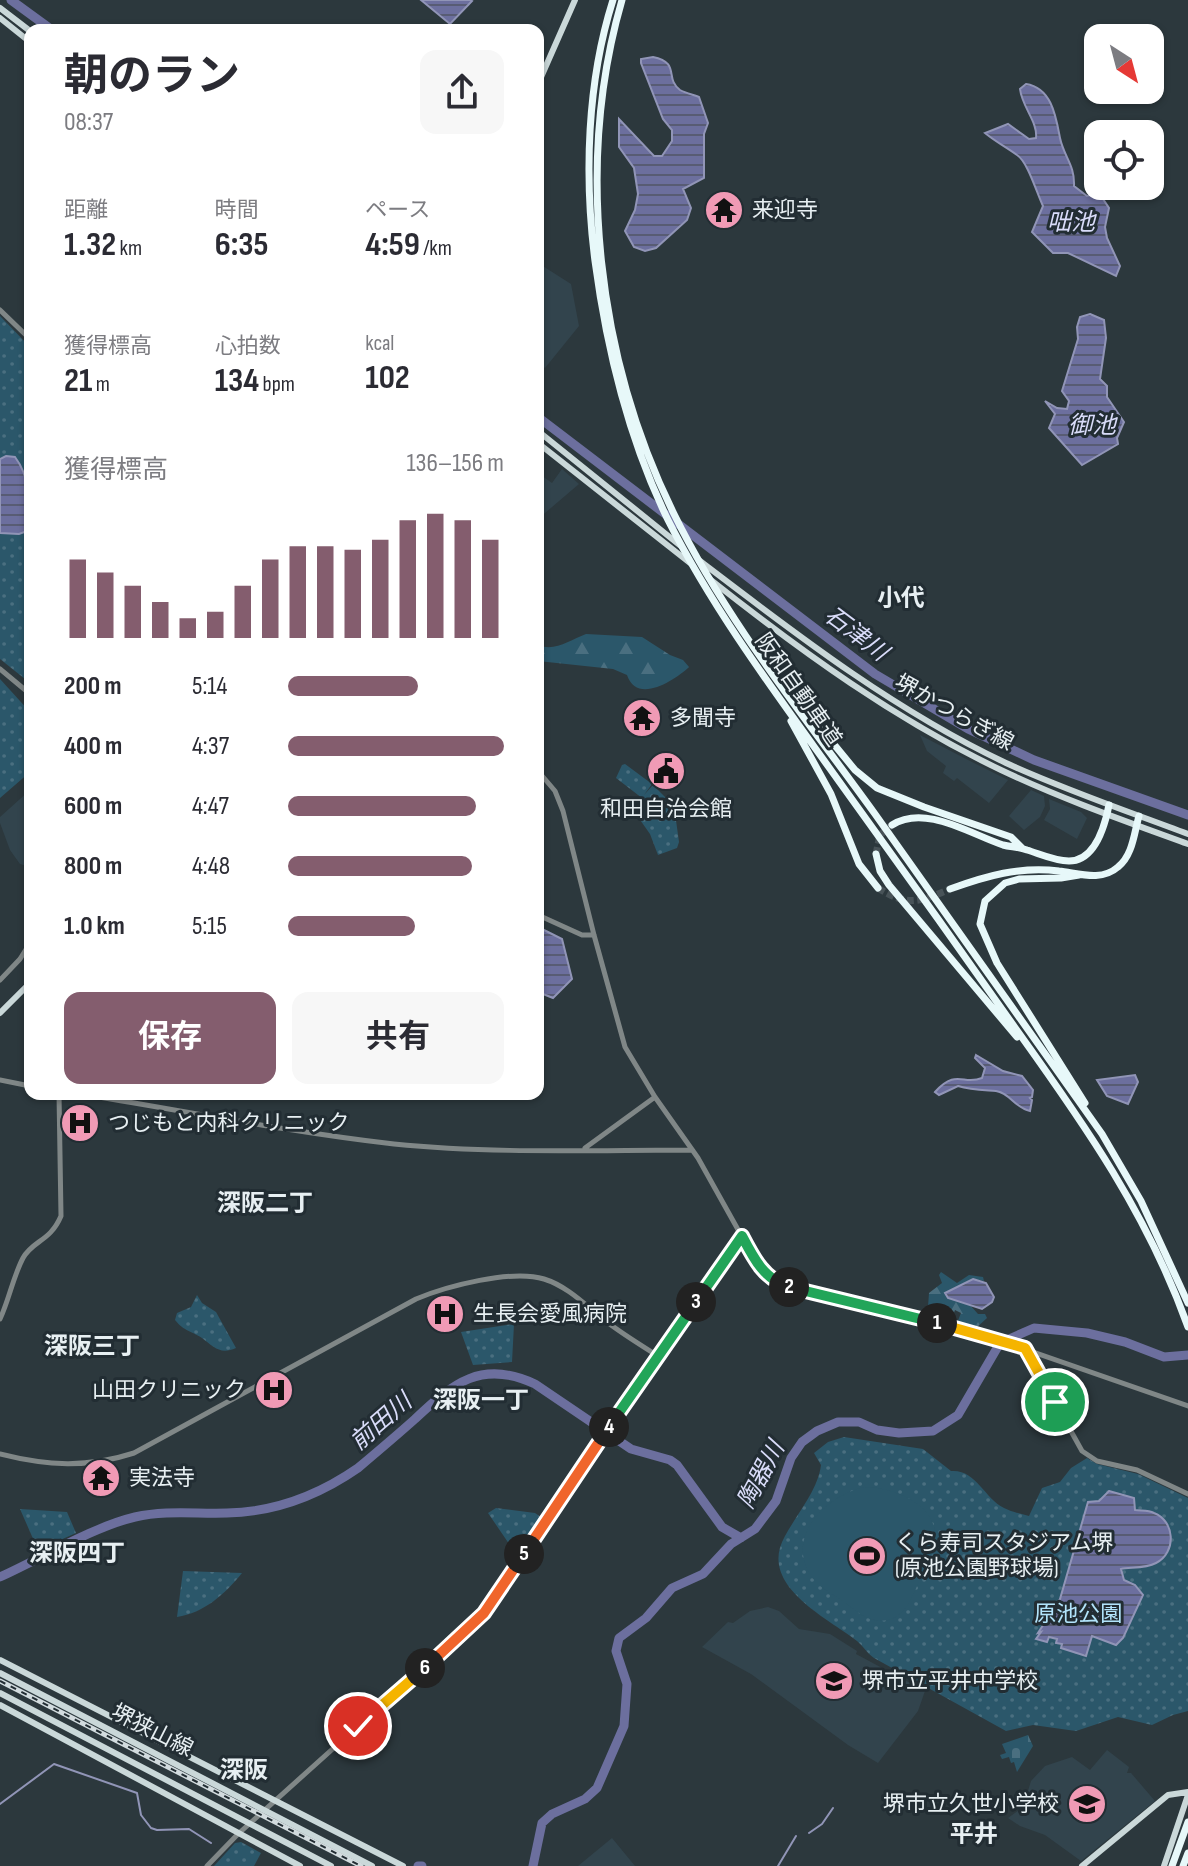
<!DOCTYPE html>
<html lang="ja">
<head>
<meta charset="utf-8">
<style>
	:root { --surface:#fff; --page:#f7f7f7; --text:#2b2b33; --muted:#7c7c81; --accent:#845d6e }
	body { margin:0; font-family:"Sofia Sans Condensed","Noto Sans JP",sans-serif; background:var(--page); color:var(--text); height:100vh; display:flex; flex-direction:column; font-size:30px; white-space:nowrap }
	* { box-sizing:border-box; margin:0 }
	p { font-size:26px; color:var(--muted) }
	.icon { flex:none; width:44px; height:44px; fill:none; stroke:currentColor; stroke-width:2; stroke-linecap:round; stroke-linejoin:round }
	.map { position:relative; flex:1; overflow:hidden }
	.panel { position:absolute; left:24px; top:24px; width:520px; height:1076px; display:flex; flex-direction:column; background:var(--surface); border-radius:16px; box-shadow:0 2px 6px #0004 }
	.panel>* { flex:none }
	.needle { width:52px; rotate:144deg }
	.fabs { position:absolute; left:1084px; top:24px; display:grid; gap:16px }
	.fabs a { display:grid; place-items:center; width:80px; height:80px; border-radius:16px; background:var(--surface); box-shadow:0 2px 6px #0004; font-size:40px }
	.pin { position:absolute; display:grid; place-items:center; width:68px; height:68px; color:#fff; margin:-34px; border:4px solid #fff; border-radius:50%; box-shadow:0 2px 8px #0007 }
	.km { position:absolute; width:40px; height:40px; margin:-20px; border-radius:50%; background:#222; color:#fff; font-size:22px; line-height:40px; text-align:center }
	.round { display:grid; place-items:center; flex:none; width:84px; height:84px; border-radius:16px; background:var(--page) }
	.overview { display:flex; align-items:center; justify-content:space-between; height:136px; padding:0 40px }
	h1 { font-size:44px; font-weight:700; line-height:60px }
	.figures { display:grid; grid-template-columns:repeat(3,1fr); gap:12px; height:136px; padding:8px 40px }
	.figures div { display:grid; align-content:center }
	.figures b { font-size:34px; font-weight:700 }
	.figures small { font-size:22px; font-weight:400 }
	.figures p { font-size:22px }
	.chart { height:224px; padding:16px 40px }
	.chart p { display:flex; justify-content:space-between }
	.chart svg { width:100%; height:144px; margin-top:8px; stroke:var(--accent); stroke-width:6 }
	.cta { display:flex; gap:16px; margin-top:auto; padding:16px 40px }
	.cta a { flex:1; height:92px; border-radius:16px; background:var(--accent); color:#fff; font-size:32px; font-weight:700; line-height:92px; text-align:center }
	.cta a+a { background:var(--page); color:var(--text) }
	ul { padding:0 40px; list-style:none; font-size:26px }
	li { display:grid; grid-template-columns:128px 96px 1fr; align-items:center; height:60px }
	li i { height:20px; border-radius:10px; background:var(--accent) }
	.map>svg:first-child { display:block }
	.built { fill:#32444d }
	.forest { fill:url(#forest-firs) }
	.cemetery { fill:url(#cemetery-stones) }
	.park { fill:url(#park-dots) }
	.pitch { fill:#2b576a }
	.water { fill:url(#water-rules); stroke:#9195b7; stroke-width:2 }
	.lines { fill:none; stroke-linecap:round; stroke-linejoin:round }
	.stream { stroke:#9195b7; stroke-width:2 }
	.river { stroke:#6c6f9e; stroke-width:9 }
	.highway-tunnel { stroke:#485358; stroke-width:7; stroke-dasharray:7 3.5; stroke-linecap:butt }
	.minor { stroke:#808787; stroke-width:5 }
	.major { stroke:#cad8d9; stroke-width:6 }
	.highway { stroke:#e7f8f9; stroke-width:7 }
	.rail-casing { stroke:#d2dbde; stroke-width:5 }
	.rail { stroke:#222d33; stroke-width:2; stroke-dasharray:6; stroke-linecap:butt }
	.split-1-casing { stroke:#fff; stroke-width:16 }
	.split-2-casing { stroke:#fff; stroke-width:16 }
	.split-3-casing { stroke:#fff; stroke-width:16 }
	.split-4-casing { stroke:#fff; stroke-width:16 }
	.split-5-casing { stroke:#fff; stroke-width:16 }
	.split-6-casing { stroke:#fff; stroke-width:16 }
	.split-7-casing { stroke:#fff; stroke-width:16 }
	.split-1 { stroke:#f5b400; stroke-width:10 }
	.split-2 { stroke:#22a559; stroke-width:10 }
	.split-3 { stroke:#22a559; stroke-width:10 }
	.split-4 { stroke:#22a559; stroke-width:10 }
	.split-5 { stroke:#f0652b; stroke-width:10 }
	.split-6 { stroke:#f0652b; stroke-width:10 }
	.split-7 { stroke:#f5b400; stroke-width:10 }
	.labels { text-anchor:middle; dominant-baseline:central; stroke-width:6; stroke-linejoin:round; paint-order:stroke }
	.poi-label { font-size:22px; fill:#e7eff2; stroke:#222d33; text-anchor:start }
	.street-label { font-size:22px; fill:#e7eff2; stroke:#222d33 }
	.park-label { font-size:22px; fill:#b2e4fb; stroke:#222d33 }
	.water-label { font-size:24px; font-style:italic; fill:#d9dcf9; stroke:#222d33 }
	.neighbourhood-label { font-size:24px; font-weight:bold; fill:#e7eff2; stroke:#222d33 }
</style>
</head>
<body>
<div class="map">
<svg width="1188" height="1866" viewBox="0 0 1188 1866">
	<defs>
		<pattern id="forest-firs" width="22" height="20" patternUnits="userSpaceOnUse" patternTransform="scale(2)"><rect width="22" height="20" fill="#2b576a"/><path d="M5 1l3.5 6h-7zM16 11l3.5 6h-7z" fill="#4a6f80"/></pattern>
		<pattern id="cemetery-stones" width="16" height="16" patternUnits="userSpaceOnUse" patternTransform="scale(2)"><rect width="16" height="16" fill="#2b576a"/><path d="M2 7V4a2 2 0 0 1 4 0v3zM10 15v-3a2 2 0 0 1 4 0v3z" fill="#4a6f80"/></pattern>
		<pattern id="park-dots" width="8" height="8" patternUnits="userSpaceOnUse" patternTransform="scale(2)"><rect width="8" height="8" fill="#2b576a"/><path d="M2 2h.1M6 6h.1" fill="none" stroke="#4a6f80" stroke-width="1.8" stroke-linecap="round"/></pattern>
		<pattern id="water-rules" width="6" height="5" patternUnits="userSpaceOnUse" patternTransform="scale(2)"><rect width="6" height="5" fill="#6c6f9e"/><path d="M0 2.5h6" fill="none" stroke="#585c74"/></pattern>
	</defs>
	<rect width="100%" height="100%" fill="#2c383d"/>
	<path class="built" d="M 538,263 L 571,284 L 579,326 L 545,368 L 538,362 Z
		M 562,469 L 579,484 L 538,519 L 538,473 L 552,483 Z
		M 920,735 L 968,760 L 1008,780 L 989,803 L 957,778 L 954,781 L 943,773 L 946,766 L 927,751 Z
		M 30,790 L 30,867 L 20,864 L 10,850 L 0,823 L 0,817 Z
		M 1031,790 L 1044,796 L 1045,806 L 1040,817 L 1024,830 L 1009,816 Z
		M 1049,799 L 1081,812 L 1087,818 L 1077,839 L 1044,820 L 1050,809 Z
		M 768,1607 L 779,1611 L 799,1629 L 830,1634 L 857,1651 L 856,1654 L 925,1691 L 918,1711 L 878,1763 L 848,1745 L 751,1674 L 702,1647 L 728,1622 L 733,1623 L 750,1611 Z
		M 1107,1750 L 1129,1767 L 1127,1773 L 1131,1773 L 1155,1801 L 1081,1861 L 1045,1835 L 1020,1826 L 1008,1818 L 1023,1807 L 1031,1781 L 1045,1766 L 1072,1757 L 1090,1770 Z
		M 612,1838 L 635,1866 L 578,1866 Z"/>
	<path class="forest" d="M 586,634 L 642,637 L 670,655 L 683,660 L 689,667 C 675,680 637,705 627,675 L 613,669 L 538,661 L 538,645 C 555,652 570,640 586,634 Z
		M 941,1272 L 957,1283 L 969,1275 L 983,1277 L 984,1281 L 973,1279 L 945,1293 L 948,1298 L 970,1305 L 978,1314 L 985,1314 L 987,1318 L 976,1328 L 957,1323 L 961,1313 L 955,1310 L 952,1318 L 947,1316 L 945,1320 L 939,1319 L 934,1309 L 928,1307 L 929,1293 L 942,1283 L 939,1275 Z"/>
	<path class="cemetery" d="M 1028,1735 L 1033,1746 L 1017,1772 L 1014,1762 L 1011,1763 L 1009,1757 L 1002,1759 L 1000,1755 L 1006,1753 L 1002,1744 Z"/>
	<path class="park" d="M 0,316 L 30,347 L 30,683 L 0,659 Z
		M 0,679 L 30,712 L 30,772 L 0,798 Z
		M 625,764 L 652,784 L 644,795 L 653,785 L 674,806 L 679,842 L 677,848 L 658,855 L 650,834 L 631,807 L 633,804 L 636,806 L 642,798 L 616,778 L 622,765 Z
		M 197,1295 L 202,1303 L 216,1312 L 236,1348 C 220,1355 214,1347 202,1338 C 190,1330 185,1332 175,1320 L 177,1313 L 191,1307 Z
		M 514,1324 L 512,1362 L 473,1365 L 461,1332 Z
		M 844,1437 L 923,1449 L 951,1471 C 976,1469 984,1498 1004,1508 C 1012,1512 1021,1514 1029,1516 L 1042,1488 L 1060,1482 L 1071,1468 L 1087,1458 L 1097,1464 L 1138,1474 L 1188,1498 L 1188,1711 L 1173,1715 L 1152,1725 L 1118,1717 L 1076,1731 L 1033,1725 L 1006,1731 L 874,1658 C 867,1653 863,1646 857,1641 C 826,1617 757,1585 785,1536 C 797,1514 818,1490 821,1465 L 814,1453 L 828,1442 Z
		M 496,1508 L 535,1513 L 541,1517 L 516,1554 L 488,1513 Z
		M 20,1509 L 67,1512 L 76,1533 L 38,1550 Z
		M 183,1571 L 242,1573 C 225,1594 204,1613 177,1617 Z
		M 241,1842 L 261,1853 L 254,1866 L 214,1866 L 235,1843 Z"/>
	<path class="pitch" d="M 864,1487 C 893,1487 938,1504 935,1539 C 934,1555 925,1570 918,1584 C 911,1599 905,1616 888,1620 C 869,1624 858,1612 844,1602 C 831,1593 816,1586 808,1571 C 788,1531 830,1495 864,1487 Z"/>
	<path class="water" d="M 421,0 L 470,0 L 472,1 L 450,24 Z
		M 653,57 C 681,63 664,78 680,90 C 685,93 694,95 699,97 L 708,123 L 704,134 L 704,178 L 683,189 L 691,208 L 687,220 L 656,248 L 645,251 L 634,247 L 625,231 L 635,210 L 638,194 L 634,168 L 619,147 L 619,119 L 654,156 L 662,156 L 672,141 L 672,130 L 663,119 L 641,63 L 641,59 Z
		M 1026,84 C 1052,88 1056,117 1060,138 C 1064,157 1075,165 1074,186 L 1087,196 L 1099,193 L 1109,208 L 1105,227 L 1107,238 L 1120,266 L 1116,276 L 1068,253 L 1053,253 L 1032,232 L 1043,206 C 1037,194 1028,162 1017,155 C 1006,147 996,142 985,133 L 1008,124 L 1029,139 L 1036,138 C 1038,122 1022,107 1020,89 Z
		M 1090,314 L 1104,320 L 1106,338 L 1100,379 L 1107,386 L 1107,397 L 1124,422 L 1117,438 L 1118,444 L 1082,465 L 1049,428 L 1055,414 L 1045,401 L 1057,408 L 1067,409 L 1069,401 L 1062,391 L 1078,339 L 1077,327 L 1080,317 Z
		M 6,456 L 15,457 C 31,478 30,505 30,530 L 19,534 L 0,533 L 0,459 Z
		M 538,927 L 562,939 L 572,979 L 553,998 L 538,992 Z
		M 976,1055 L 1003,1071 L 1022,1076 L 1033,1090 L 1032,1097 L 1030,1098 L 1032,1100 L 1030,1111 C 1015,1108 1010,1093 996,1091 C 983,1090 971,1090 958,1086 L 939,1095 L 935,1092 C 957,1068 963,1086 982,1078 L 985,1068 L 975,1058 Z
		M 1135,1075 L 1138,1082 L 1128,1104 L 1107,1096 L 1097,1080 Z
		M 973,1279 L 986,1283 L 994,1297 L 992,1302 L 982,1309 L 948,1298 L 945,1293 Z
		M 1109,1491 L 1134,1498 L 1135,1510 C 1141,1511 1148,1510 1154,1513 C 1175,1521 1177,1552 1156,1563 C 1145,1569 1130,1567 1121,1569 L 1124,1580 L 1135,1585 L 1143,1595 L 1123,1638 L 1116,1645 L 1092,1636 L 1086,1656 L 1061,1648 L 1062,1644 L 1056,1643 L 1057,1639 L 1049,1637 L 1047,1642 L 1036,1639 L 1041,1632 L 1038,1633 L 1060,1599 L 1088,1502 L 1099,1501 Z"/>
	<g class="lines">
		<path class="stream" d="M 0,1804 L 54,1764 L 137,1793 L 141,1815 L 151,1828 L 157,1830 L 189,1829 L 211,1843
			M 809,1833 L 822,1824 L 833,1808
			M 778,1866 L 796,1836"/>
		<path class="river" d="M 11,0 L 52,30
			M 538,417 L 875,674 L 968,729 L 1034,760 L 1188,815
			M 0,1577 C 40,1559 93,1527 135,1517 C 166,1510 195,1514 227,1513 C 275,1512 319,1495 358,1468 C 377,1452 396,1436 415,1419 C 453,1383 482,1359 535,1384 L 631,1449 L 670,1460 L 677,1465 L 722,1527 L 741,1538
			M 418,1866 L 422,1866
			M 533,1866 L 542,1823 L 552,1814 L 585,1799 L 597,1788 L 624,1726 L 627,1684 L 616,1651 L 619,1638 L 646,1618 L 672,1588 L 703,1574 L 731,1544 L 755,1529 L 776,1501 L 791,1458 L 802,1442 L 817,1431 L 838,1422 L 859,1422 L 877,1430 L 899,1433 L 933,1431 L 958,1415 L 1000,1343 L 1034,1328 L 1087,1333 L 1125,1342 L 1164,1357 L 1188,1355"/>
		<path class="highway-tunnel" d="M 876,854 L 880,835 L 892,825
			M 878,888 C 908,907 919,902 950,889"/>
		<path class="minor" d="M 0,310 L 30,339
			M 0,669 L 30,694
			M 538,771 L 555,791 L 563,811 L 594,935 L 625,1047 L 655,1097 L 698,1158 L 760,1269 L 776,1282 L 793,1289 L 984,1335 L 1188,1406
			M 538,915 L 582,935 L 594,935
			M 0,980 L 20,959 L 30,943
			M 0,1080 L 30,1086
			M 81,1094 C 185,1111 289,1132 394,1144 C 492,1154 593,1150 692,1150
			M 585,1148 L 655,1097
			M 0,1319 C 9,1300 13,1277 23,1258 C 33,1240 50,1242 61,1216 L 59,1094
			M 1026,1350 L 1082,1451 L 1097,1461 L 1137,1470 L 1188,1494
			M 0,1454 C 47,1466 88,1468 134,1453 L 416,1299 C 447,1286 512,1269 544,1279 C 570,1287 590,1310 611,1325 C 626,1336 642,1346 658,1356
			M 207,1866 L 238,1834 L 484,1613 L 741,1237"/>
		<path class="major" d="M 0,8 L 30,31
			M 0,18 L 30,42
			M 538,84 L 575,0
			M 538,431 L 682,547
			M 538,443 L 690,563
			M 700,561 C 797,635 894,710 1006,763 C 1065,790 1127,811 1188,834
			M 711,580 C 802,652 896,720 1001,770 C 1062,799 1125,821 1188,844
			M 0,1013 L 30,983
			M 0,1660 L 403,1866
			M 0,1673 L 372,1866
			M 0,1693 L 331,1866
			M 0,1705 L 300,1866
			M 1082,1866 L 1168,1795 L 1188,1792
			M 1164,1866 L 1188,1795"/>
		<path class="highway" d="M 613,0 C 587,82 584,176 595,261 C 607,351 628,438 668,520 C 712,607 771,687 828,766 C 891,853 954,941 1016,1029 C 1085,1125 1148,1215 1188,1327
			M 622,0 C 574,166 598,360 674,514 C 727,622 805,717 875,814 C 951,920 1026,1027 1102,1134 L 1141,1201 L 1188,1303
			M 805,709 L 855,770 L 877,788 L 924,807 L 1011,837 L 1022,848
			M 791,721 L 831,794 L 859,864 L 878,888
			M 892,825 C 925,804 970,834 1003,845 C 1011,847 1019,847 1027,850 C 1040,854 1055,861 1069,861 C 1095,861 1105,825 1109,805
			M 876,854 L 880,871 L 889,885 L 1017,1037
			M 1079,875 L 1061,878 L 1019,879 L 1005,883 L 985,901 L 980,924 L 997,963 L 1085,1103
			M 950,889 C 986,876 1020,866 1059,871 C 1078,873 1101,882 1118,867 C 1133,855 1134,833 1139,816
			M 1172,1866 L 1188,1822
			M 1183,1866 L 1188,1853"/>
		<defs>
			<path id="rail" d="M 0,1681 L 361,1866"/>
		</defs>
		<use href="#rail" class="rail-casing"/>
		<use href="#rail" class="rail"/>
	</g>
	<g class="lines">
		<defs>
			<path id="split-1" d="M 937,1323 L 1025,1348 L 1055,1402"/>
			<path id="split-2" d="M 789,1287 L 937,1323"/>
			<path id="split-3" d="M 696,1302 L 742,1236 C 754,1259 764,1279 789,1287"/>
			<path id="split-4" d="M 609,1427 L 696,1302"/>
			<path id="split-5" d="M 524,1554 L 609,1427"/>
			<path id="split-6" d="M 425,1668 L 484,1613 L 524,1554"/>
			<path id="split-7" d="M 358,1726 L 425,1668"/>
		</defs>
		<use href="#split-1" class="split-1-casing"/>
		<use href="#split-2" class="split-2-casing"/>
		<use href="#split-3" class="split-3-casing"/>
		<use href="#split-4" class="split-4-casing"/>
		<use href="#split-5" class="split-5-casing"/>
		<use href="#split-6" class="split-6-casing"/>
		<use href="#split-7" class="split-7-casing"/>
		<use href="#split-1" class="split-1"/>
		<use href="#split-2" class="split-2"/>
		<use href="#split-3" class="split-3"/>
		<use href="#split-4" class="split-4"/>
		<use href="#split-5" class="split-5"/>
		<use href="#split-6" class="split-6"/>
		<use href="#split-7" class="split-7"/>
	</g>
	<defs>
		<symbol id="temple-disc" viewBox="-11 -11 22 22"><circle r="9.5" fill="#f09ab5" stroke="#222d33"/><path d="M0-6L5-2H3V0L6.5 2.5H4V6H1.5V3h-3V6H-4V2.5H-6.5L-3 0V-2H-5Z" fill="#111"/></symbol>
		<symbol id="civic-disc" viewBox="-11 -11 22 22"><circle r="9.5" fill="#f09ab5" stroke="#222d33"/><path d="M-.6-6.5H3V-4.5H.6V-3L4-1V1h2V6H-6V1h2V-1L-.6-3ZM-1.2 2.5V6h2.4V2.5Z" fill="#111"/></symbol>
		<symbol id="hospital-disc" viewBox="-11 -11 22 22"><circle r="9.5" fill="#f09ab5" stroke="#222d33"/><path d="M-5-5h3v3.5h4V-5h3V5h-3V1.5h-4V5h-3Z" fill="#111"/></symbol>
		<symbol id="stadium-disc" viewBox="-11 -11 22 22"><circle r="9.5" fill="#f09ab5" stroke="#222d33"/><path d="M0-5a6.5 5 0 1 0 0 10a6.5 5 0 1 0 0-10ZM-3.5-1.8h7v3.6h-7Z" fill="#111"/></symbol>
		<symbol id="school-disc" viewBox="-11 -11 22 22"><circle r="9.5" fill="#f09ab5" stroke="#222d33"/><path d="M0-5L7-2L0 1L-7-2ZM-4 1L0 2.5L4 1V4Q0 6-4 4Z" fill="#111"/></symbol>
	</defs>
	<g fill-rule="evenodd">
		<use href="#temple-disc" x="702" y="188" width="44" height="44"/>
		<use href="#temple-disc" x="620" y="696" width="44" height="44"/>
		<use href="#civic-disc" x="644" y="749" width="44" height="44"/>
		<use href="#hospital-disc" x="58" y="1101" width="44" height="44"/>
		<use href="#hospital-disc" x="423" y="1292" width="44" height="44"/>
		<use href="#hospital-disc" x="252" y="1368" width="44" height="44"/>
		<use href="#temple-disc" x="79" y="1456" width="44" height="44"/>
		<use href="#stadium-disc" x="845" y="1534" width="44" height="44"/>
		<use href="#school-disc" x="812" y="1659" width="44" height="44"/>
		<use href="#school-disc" x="1065" y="1782" width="44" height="44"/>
	</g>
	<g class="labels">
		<g class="poi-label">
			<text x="752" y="210">来迎寺</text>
			<text x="670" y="718">多聞寺</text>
			<text x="666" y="809" text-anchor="middle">和田自治会館</text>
			<text x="108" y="1123">つじもと内科クリニック</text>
			<text x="473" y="1314">生長会愛風病院</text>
			<text x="246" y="1390" text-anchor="end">山田クリニック</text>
			<text x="129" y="1478">実法寺</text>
			<text x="895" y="1543">くら寿司スタジアム堺<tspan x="895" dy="25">(原池公園野球場)</tspan></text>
			<text x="862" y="1681">堺市立平井中学校</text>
			<text x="1059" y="1804" text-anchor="end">堺市立久世小学校</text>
		</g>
		<g class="street-label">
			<text transform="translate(798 690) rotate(55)">阪和自動車道</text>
			<text transform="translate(954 713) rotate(29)">堺かつらぎ線</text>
			<text transform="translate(152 1731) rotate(27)">堺狭山線</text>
		</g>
		<g class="park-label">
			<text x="1078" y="1614">原池公園</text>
		</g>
		<g class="water-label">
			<text x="1071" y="222">咄池</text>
			<text x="1092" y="425">御池</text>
			<text transform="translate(856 634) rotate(37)">石津川</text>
			<text transform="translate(381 1422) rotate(-41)">前田川</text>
			<text transform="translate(761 1475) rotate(-62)">陶器川</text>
		</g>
		<g class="neighbourhood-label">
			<text x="901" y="598">小代</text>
			<text x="265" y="1203">深阪二丁</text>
			<text x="92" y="1346">深阪三丁</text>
			<text x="481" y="1400">深阪一丁</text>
			<text x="77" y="1553">深阪四丁</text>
			<text x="244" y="1770">深阪</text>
			<text x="974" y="1834">平井</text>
		</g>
	</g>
</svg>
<div class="fabs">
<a><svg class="needle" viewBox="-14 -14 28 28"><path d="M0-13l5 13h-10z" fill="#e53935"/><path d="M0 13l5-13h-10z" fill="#7c7c81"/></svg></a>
<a><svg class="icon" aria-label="locate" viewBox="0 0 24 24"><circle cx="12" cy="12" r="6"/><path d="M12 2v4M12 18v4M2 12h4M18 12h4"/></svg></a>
</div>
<div class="pin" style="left:1055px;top:1402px;background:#1e9e55"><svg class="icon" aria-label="arrive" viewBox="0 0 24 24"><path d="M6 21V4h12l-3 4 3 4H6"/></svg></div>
<div class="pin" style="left:358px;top:1726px;background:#d93025"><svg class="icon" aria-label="check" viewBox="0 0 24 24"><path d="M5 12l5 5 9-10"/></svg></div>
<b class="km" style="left:937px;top:1323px">1</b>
<b class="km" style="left:789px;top:1287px">2</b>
<b class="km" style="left:696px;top:1302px">3</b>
<b class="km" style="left:609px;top:1427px">4</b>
<b class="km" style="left:524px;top:1554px">5</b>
<b class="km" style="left:425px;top:1668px">6</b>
<section class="panel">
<div class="overview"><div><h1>朝のラン</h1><p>08:37</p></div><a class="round"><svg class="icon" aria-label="share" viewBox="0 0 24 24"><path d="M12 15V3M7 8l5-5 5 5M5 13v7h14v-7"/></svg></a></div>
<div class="figures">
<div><p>距離</p><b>1.32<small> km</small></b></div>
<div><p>時間</p><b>6:35</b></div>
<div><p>ペース</p><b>4:59<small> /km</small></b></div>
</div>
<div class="figures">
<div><p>獲得標高</p><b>21<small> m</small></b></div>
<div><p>心拍数</p><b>134<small> bpm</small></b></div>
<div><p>kcal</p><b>102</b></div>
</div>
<div class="chart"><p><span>獲得標高</span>136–156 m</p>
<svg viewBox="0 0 160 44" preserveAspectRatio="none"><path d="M5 44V20M15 44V24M25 44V28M35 44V33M45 44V38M55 44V36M65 44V28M75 44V20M85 44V16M95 44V16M105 44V17M115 44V14M125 44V8M135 44V6M145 44V8M155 44V14"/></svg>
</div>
<ul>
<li><b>200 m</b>5:14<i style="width:60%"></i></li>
<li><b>400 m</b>4:37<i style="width:100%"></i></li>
<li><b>600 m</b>4:47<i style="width:87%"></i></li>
<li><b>800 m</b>4:48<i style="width:85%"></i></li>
<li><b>1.0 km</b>5:15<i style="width:59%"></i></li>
</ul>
<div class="cta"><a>保存</a><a>共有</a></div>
</section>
</div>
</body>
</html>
